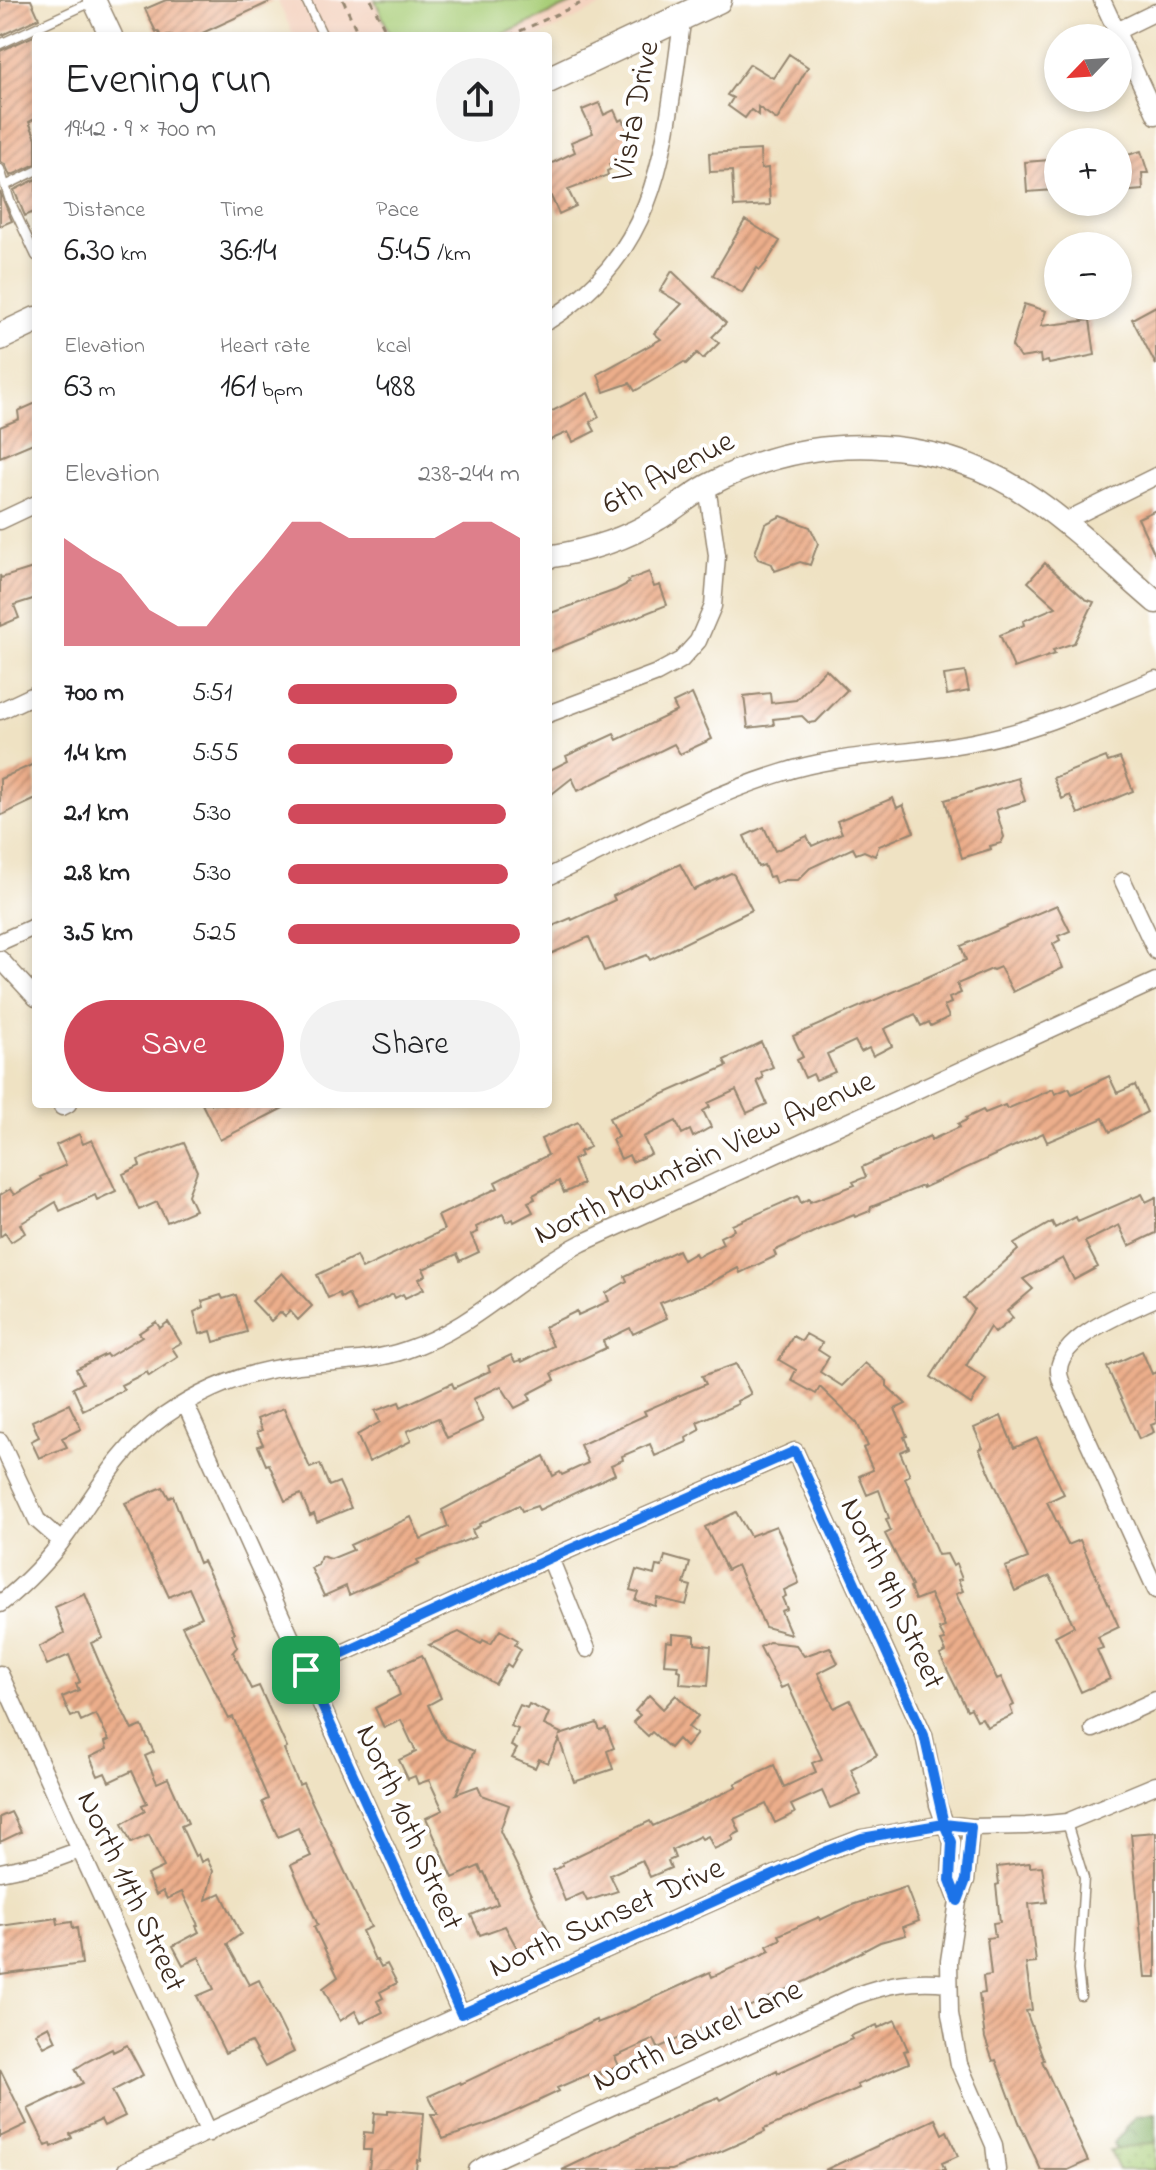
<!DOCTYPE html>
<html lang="en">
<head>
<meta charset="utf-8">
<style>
	:root { --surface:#fff; --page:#f2f2f2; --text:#202124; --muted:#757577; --accent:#d1495b }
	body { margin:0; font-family:"Indie Flower",sans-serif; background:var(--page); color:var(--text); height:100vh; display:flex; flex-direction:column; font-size:30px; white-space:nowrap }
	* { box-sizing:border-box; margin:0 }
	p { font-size:26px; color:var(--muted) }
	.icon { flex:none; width:44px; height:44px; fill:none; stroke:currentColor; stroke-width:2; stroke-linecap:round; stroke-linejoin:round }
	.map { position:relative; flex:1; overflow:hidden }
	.side { position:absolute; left:32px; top:32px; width:520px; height:1076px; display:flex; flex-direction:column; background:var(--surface); border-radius:8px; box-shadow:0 4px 12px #0003 }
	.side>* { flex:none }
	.needle { width:52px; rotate:245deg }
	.tools { position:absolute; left:1044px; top:24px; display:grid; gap:16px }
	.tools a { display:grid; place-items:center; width:88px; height:88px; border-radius:50%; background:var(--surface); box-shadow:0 4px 12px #0003; font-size:40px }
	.pin { position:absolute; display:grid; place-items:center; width:68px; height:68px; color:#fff; margin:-34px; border-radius:16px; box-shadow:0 4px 12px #0006 }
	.round { display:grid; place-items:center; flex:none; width:84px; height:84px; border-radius:42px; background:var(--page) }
	.headline { display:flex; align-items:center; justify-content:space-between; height:136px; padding:0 32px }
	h1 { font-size:44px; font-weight:600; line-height:60px }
	.metrics { display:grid; grid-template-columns:repeat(3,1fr); gap:12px; height:136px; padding:8px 32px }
	.metrics div { display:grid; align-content:center }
	.metrics b { font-size:34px; font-weight:600 }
	.metrics small { font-size:22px; font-weight:400 }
	.metrics p { font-size:22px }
	.chart { height:224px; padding:16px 32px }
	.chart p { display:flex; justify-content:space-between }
	.chart svg { width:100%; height:144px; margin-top:8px; fill:var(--accent); opacity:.7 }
	.cta { display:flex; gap:16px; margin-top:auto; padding:16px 32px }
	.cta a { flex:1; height:92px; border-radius:48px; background:var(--accent); color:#fff; font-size:32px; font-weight:600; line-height:92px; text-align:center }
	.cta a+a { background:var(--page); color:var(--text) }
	ul { padding:0 32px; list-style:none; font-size:26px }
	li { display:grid; grid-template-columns:128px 96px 1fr; align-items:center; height:60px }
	li i { height:20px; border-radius:10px; background:var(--accent) }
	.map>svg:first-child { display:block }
	.built { fill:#f4d3c0 }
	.forest { fill:url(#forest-crowns); stroke:#606d43; stroke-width:2 }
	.park { fill:url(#park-dots); stroke:#727c4a; stroke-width:2 }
	.pitch { fill:#a8cd77; stroke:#727c4a; stroke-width:2 }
	.building { fill:url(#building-hatch) }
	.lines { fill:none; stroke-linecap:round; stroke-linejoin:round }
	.lane-casing { stroke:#958670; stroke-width:11 }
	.street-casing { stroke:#958670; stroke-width:19 }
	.secondary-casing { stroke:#958670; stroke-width:25 }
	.primary-casing { stroke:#958670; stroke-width:29 }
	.path { stroke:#958670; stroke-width:3; stroke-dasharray:6 6; stroke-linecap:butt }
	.lane { stroke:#fff; stroke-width:8 }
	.street { stroke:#fff; stroke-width:16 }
	.secondary { stroke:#fff; stroke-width:22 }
	.primary { stroke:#fff; stroke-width:26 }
	.route-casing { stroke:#fff; stroke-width:16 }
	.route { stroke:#1a73e8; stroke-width:10 }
	.labels { text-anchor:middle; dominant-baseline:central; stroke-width:8; stroke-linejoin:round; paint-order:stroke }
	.street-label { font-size:32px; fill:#3b2a1e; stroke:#fff }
</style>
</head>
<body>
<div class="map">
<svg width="1156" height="2170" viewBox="0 0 1156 2170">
	<defs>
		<pattern id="forest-crowns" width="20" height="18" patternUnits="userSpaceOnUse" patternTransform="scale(2)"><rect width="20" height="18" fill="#86b068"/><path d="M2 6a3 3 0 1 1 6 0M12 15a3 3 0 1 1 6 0" fill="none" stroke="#6f8f55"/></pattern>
		<pattern id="park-dots" width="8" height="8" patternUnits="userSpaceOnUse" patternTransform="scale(2)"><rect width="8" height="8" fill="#a8cd77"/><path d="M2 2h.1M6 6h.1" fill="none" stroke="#92b066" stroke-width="1.8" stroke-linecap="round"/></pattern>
		<pattern id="building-hatch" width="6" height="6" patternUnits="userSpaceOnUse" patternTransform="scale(2)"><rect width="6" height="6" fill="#ecae8b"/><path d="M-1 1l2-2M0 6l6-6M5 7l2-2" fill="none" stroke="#c08e71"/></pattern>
	</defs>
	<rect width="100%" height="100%" fill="#fff"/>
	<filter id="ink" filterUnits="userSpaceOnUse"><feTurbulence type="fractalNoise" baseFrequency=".0125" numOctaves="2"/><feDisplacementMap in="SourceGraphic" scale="16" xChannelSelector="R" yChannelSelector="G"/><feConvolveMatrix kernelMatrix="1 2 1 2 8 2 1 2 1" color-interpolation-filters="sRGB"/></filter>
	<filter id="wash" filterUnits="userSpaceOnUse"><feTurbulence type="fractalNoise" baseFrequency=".006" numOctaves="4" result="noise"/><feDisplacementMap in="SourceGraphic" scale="32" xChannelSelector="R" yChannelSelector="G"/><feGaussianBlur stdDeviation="1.8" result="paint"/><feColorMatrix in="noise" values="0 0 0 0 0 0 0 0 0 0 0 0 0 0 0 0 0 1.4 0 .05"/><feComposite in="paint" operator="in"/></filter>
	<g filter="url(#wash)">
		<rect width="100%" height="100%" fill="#efe2c3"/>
		<path class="built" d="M 277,0 L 614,0 L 540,36 L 294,36 Z"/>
		<path class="forest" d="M 1156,2113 L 1156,2170 L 1126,2170 L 1114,2143 L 1136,2116 Z"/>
		<path class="park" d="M 1156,2142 L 1156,2170 L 1119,2170 L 1110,2151 Z"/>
		<path class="pitch" d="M 375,0 L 580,0 L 500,36 L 391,36 Z"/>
		<g id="blocks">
			<path class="building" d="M 0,0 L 31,0 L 39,18 L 0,36 Z
				M 166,0 L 274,0 L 196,36 L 161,36 L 158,31 L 156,32 L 145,9 Z
				M 45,31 L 48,36 L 36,36 L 36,118 L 29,122 L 36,138 L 36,164 L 10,176 L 5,164 L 0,162 L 0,51 Z
				M 789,54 L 808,67 L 777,120 L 758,107 L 758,115 L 751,110 L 745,118 L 728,106 L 733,98 L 727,95 L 750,64 L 773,78 Z
				M 599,103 L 604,115 L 614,110 L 619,121 L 623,119 L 637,152 L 609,164 L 611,169 L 607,171 L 608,175 L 568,190 L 576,206 L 559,214 L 548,190 L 548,165 L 575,152 L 571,142 L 593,133 L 582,110 Z
				M 760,150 L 761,169 L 768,168 L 770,205 L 734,207 L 732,171 L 710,172 L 709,153 Z
				M 1141,151 L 1148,173 L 1142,173 L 1143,190 L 1118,192 L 1118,158 Z
				M 1050,160 L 1051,165 L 1058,165 L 1058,181 L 1053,182 L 1054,190 L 1027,192 L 1025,162 Z
				M 36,179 L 36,211 L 25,216 L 14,190 Z
				M 0,192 L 12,221 L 0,226 Z
				M 745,220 L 780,241 L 767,262 L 760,270 L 757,268 L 742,293 L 713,275 Z
				M 672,271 L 726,323 L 712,337 L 719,343 L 703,359 L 697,353 L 686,364 L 684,362 L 635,391 L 630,383 L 604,392 L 598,374 L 661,339 L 654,333 L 682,304 L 660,291 Z
				M 1024,304 L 1046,311 L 1041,326 L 1090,320 L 1095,355 L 1049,364 L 1048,361 L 1041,363 L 1040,355 L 1020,358 L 1012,346 Z
				M 1156,306 L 1156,365 L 1132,319 Z
				M 588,393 L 599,417 L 590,422 L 595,431 L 573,442 L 568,432 L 548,441 L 548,413 Z
				M 36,403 L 36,450 L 33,443 L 0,457 L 0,427 L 19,419 L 18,411 Z
				M 1156,510 L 1156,557 L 1138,518 Z
				M 781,516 L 810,527 L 818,543 L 810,565 L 800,562 L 775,571 L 772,564 L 758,559 L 755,553 L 765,524 Z
				M 1045,563 L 1085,599 L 1094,602 L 1074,643 L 1053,650 L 1055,654 L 1014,668 L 1000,635 L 1024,625 L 1023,621 L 1056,607 L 1028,582 Z
				M 36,567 L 36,598 L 14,605 L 19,618 L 0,626 L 0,575 L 1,578 Z
				M 649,572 L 654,587 L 660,585 L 667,605 L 548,652 L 548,614 L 616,590 L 629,583 L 628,580 Z
				M 826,669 L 847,690 L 816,722 L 809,723 L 802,716 L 773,719 L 774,725 L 748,728 L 744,696 L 770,693 L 771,703 L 796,700 Z
				M 965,672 L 969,691 L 947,695 L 944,675 Z
				M 692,694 L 712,739 L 680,754 L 674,744 L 578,791 L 572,778 L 548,797 L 548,771 L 568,761 L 566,756 L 614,734 L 617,740 L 677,711 L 673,703 Z
				M 1106,757 L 1108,762 L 1120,758 L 1133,791 L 1078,814 L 1070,795 L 1062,799 L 1053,778 Z
				M 36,763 L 36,799 L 0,816 L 0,779 Z
				M 1018,778 L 1025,801 L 996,810 L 1004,837 L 1001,843 L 990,846 L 991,849 L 962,858 L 945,800 Z
				M 893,798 L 897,808 L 903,805 L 914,832 L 879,846 L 875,856 L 864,851 L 856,854 L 853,848 L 810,868 L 798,880 L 785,880 L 776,884 L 773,876 L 769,877 L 764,865 L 758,867 L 744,836 L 764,827 L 775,851 L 807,836 L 812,846 L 842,833 L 837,821 Z
				M 680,864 L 694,890 L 731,873 L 734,875 L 752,910 L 650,960 L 647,955 L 604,971 L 589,937 L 548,955 L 548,928 L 571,918 L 572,920 L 615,900 L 613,896 Z
				M 1057,905 L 1070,931 L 1058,936 L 1060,940 L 1053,944 L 1063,968 L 1013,992 L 1000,967 L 993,970 L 992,969 L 957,984 L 961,993 L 949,998 L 951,1003 L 944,1006 L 949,1017 L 931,1026 L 929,1022 L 921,1026 L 915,1014 L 884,1029 L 892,1046 L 873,1056 L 869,1048 L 861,1052 L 855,1041 L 827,1054 L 835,1072 L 816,1080 L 813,1074 L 805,1078 L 797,1060 L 803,1057 L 793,1036 L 966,960 L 961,946 Z
				M 761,1042 L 773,1067 L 761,1072 L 763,1078 L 757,1081 L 767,1104 L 747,1113 L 736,1090 L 708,1103 L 710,1107 L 703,1111 L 711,1127 L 693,1137 L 690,1130 L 682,1134 L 676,1121 L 643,1137 L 651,1154 L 632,1162 L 629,1155 L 621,1159 L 612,1140 L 618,1137 L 609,1118 L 727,1066 L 724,1060 Z
				M 1109,1076 L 1117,1093 L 1135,1085 L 1147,1112 L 1110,1132 L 1103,1118 L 1047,1142 L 1043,1133 L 923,1188 L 922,1186 L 871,1207 L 870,1211 L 855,1217 L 854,1215 L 824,1227 L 774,1251 L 776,1256 L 740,1273 L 738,1268 L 706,1285 L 660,1303 L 667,1318 L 633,1334 L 630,1328 L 603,1341 L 606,1348 L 552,1373 L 555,1380 L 528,1394 L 531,1400 L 515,1408 L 501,1386 L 473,1399 L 483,1421 L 447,1438 L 438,1418 L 407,1431 L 411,1441 L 369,1462 L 357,1435 L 380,1422 L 375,1411 L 399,1402 L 401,1407 L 452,1383 L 454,1388 L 490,1371 L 488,1366 L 511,1355 L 515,1362 L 521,1360 L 522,1362 L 553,1346 L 544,1327 L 577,1311 L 578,1315 L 609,1301 L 606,1293 L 627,1281 L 625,1276 L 678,1250 L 683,1260 L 695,1253 L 697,1257 L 723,1244 L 720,1237 L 734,1230 L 732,1225 L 798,1196 L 801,1203 L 809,1199 L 810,1202 L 855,1185 L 853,1182 L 866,1177 L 862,1167 L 930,1136 L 931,1140 L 960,1127 L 958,1124 L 967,1120 L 966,1118 L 983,1110 L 985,1113 L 1005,1105 L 1007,1109 L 1053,1089 L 1055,1094 L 1069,1088 L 1072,1094 Z
				M 202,1104 L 291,1104 L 220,1140 Z
				M 578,1122 L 590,1147 L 579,1152 L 581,1156 L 573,1160 L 583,1184 L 564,1193 L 559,1181 L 533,1195 L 535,1199 L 528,1202 L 533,1212 L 514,1222 L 513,1219 L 506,1222 L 503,1214 L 476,1227 L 478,1232 L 471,1235 L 479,1252 L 460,1261 L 457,1254 L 423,1269 L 426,1275 L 419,1279 L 424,1289 L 405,1298 L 403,1294 L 395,1298 L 393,1294 L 357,1312 L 348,1294 L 341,1298 L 339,1293 L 328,1298 L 317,1275 L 356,1256 L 362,1269 L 444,1230 L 438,1216 L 498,1188 L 495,1182 L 548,1155 L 541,1139 Z
				M 79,1134 L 83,1144 L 92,1140 L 116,1191 L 97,1200 L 95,1195 L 60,1211 L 56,1202 L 20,1224 L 25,1233 L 11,1242 L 5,1233 L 0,1237 L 0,1195 L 10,1189 L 14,1195 L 41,1179 L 40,1177 L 66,1165 L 56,1145 Z
				M 184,1143 L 197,1171 L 188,1195 L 195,1210 L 167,1222 L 157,1202 L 139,1210 L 123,1174 L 140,1166 L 138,1160 Z
				M 1142,1194 L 1146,1202 L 1156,1197 L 1156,1233 L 1129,1246 L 1119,1225 L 1085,1242 L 1098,1267 L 1074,1280 L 1063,1258 L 1023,1279 L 1033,1289 L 1007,1311 L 1013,1318 L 995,1333 L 990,1327 L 966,1366 L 986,1379 L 971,1404 L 931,1377 L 974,1309 L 964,1298 L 1018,1250 L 1014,1244 L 1052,1222 L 1055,1228 L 1076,1217 L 1078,1222 Z
				M 282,1273 L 312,1306 L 298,1320 L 290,1311 L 285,1316 L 281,1312 L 271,1321 L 252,1301 Z
				M 221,1295 L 223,1299 L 236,1295 L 247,1332 L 214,1342 L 211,1331 L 200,1334 L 194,1312 L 204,1307 L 202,1301 Z
				M 156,1322 L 160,1328 L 168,1322 L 181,1343 L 172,1348 L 178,1357 L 149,1376 L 147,1372 L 121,1385 L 124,1390 L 83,1410 L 73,1388 L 83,1383 L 76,1369 L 106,1354 L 108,1357 L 142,1336 L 139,1333 Z
				M 806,1334 L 822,1343 L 818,1350 L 829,1357 L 820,1372 L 842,1386 L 865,1363 L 887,1381 L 887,1386 L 906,1404 L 895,1409 L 907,1436 L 904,1437 L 909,1448 L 900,1452 L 910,1475 L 905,1478 L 938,1555 L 947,1554 L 953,1566 L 956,1564 L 962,1579 L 958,1580 L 963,1591 L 956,1594 L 997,1679 L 1001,1677 L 1014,1705 L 1010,1707 L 1013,1715 L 987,1727 L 982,1718 L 977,1720 L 971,1708 L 967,1710 L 940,1655 L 946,1652 L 941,1641 L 945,1640 L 939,1629 L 945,1627 L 930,1594 L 915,1600 L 910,1587 L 912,1586 L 885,1534 L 891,1531 L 886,1519 L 889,1518 L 879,1490 L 867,1495 L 859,1476 L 873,1470 L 863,1448 L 868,1446 L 857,1423 L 820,1387 L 816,1394 L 791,1380 L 796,1370 L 779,1360 L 793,1336 L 802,1341 Z
				M 1142,1351 L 1152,1374 L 1156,1372 L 1156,1423 L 1151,1425 L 1154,1432 L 1139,1439 L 1107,1367 Z
				M 736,1364 L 751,1394 L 737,1401 L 738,1404 L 697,1422 L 700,1430 L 686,1438 L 687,1442 L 655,1456 L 650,1444 L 622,1456 L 623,1460 L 611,1465 L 615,1474 L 539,1510 L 537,1506 L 522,1511 L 519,1505 L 479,1524 L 480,1526 L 472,1530 L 475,1537 L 417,1560 L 419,1564 L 349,1595 L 346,1586 L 324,1596 L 311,1568 L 318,1565 L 321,1556 L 331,1559 L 353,1550 L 350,1545 L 411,1517 L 421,1539 L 448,1527 L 442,1510 L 544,1456 L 553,1476 L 560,1472 L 562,1475 L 588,1463 L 580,1445 L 646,1415 L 644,1411 L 706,1384 L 702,1376 Z
				M 69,1404 L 81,1429 L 62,1438 L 67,1447 L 39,1458 L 31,1441 L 39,1437 L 32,1421 Z
				M 284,1408 L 310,1468 L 320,1464 L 329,1486 L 339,1482 L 351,1508 L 317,1522 L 314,1514 L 310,1516 L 301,1494 L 285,1501 L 269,1464 L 266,1465 L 258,1446 L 263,1444 L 257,1432 L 262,1430 L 257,1419 Z
				M 1001,1416 L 1014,1448 L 1037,1438 L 1064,1494 L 1047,1502 L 1068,1545 L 1080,1540 L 1119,1627 L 1098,1637 L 1103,1648 L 1097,1650 L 1110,1679 L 1081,1692 L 1055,1636 L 1074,1626 L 1050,1576 L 1015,1591 L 1005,1567 L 1028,1558 L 979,1449 L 983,1448 L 974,1428 Z
				M 163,1487 L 169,1498 L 173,1496 L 199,1563 L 203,1561 L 212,1579 L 235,1633 L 232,1634 L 237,1647 L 233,1652 L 251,1689 L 259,1686 L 287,1748 L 284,1749 L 299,1785 L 303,1783 L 371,1927 L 362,1931 L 375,1960 L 377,1959 L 381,1967 L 387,1964 L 397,1983 L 380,1992 L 383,1998 L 377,2001 L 383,2012 L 361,2023 L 355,2011 L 340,2021 L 323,1988 L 338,1977 L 314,1927 L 318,1925 L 291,1865 L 311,1856 L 298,1828 L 278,1837 L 262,1802 L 268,1799 L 233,1717 L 229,1719 L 182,1626 L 202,1617 L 189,1588 L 169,1597 L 125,1503 Z
				M 736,1512 L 750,1536 L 776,1526 L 785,1545 L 799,1583 L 784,1590 L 786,1596 L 782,1598 L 787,1609 L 781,1611 L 791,1634 L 765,1627 L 737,1565 L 727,1570 L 705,1527 Z
				M 665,1556 L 690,1563 L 684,1584 L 691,1586 L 686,1605 L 657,1598 L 655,1606 L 635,1600 L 638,1592 L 630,1590 L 636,1570 L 654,1575 L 656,1566 L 662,1567 Z
				M 85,1594 L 103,1638 L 91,1643 L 103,1671 L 132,1730 L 142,1726 L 154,1752 L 145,1756 L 157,1783 L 168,1778 L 188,1823 L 181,1826 L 195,1856 L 198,1854 L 201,1862 L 207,1859 L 213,1871 L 206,1900 L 221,1893 L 241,1934 L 227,1944 L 249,1985 L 259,1980 L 294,2052 L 265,2067 L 251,2042 L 225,2053 L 197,1996 L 214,1989 L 199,1957 L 183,1965 L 173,1946 L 199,1932 L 196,1926 L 198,1925 L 182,1892 L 167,1899 L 163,1891 L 156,1895 L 147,1875 L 164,1867 L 149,1835 L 131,1843 L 122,1824 L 145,1811 L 142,1805 L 147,1803 L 132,1771 L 109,1782 L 105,1773 L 98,1776 L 90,1757 L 107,1749 L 105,1742 L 109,1740 L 96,1714 L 81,1721 L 78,1714 L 71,1717 L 62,1697 L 79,1690 L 76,1684 L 80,1682 L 69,1655 L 47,1665 L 39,1647 L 64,1633 L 55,1607 Z
				M 500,1630 L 518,1640 L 515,1645 L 521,1649 L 511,1667 L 507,1664 L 495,1684 L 429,1645 L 459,1632 L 481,1644 L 483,1640 L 491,1644 Z
				M 672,1634 L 695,1636 L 695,1644 L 711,1646 L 708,1686 L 680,1684 L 681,1671 L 677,1670 L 678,1665 L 664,1664 L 666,1641 L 672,1642 Z
				M 769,1642 L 796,1645 L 804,1656 L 830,1647 L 838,1663 L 818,1673 L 834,1708 L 850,1700 L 877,1755 L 851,1769 L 861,1795 L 830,1808 L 822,1791 L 791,1805 L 795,1813 L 775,1823 L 766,1804 L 734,1819 L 740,1832 L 732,1836 L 734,1840 L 714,1849 L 708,1836 L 702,1839 L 700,1836 L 672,1850 L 675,1858 L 668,1861 L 671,1868 L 650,1877 L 642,1860 L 610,1875 L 618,1891 L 587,1901 L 583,1893 L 565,1901 L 553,1870 L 563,1866 L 562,1863 L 650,1821 L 653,1826 L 737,1787 L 735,1784 L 774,1765 L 784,1787 L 816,1772 L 812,1763 L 822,1759 L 801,1714 L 788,1685 L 781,1688 L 760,1647 Z
				M 422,1655 L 441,1698 L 428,1705 L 441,1733 L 446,1739 L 474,1751 L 456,1794 L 478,1786 L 482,1795 L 509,1805 L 500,1831 L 550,1934 L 518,1950 L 505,1926 L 480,1935 L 471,1915 L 498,1904 L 484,1872 L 482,1873 L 479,1866 L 453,1878 L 426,1818 L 443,1810 L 429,1780 L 418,1784 L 415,1776 L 408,1779 L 399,1760 L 416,1752 L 401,1720 L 384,1728 L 375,1708 L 400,1695 L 391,1669 Z
				M 649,1695 L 663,1709 L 676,1695 L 698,1716 L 688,1727 L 697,1734 L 686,1747 L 678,1739 L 670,1748 L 652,1732 L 648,1736 L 633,1722 L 640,1715 L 635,1711 Z
				M 529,1704 L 549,1713 L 544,1725 L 561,1733 L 560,1735 L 597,1723 L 600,1730 L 606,1728 L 614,1748 L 607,1751 L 613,1769 L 574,1782 L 559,1739 L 548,1763 L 539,1759 L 535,1768 L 512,1758 L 517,1749 L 511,1746 L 518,1729 L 510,1726 L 520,1705 L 527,1708 Z
				M 11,1812 L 21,1832 L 0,1842 L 0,1817 Z
				M 1156,1832 L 1156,1977 L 1145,1977 L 1131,1834 Z
				M 1030,1863 L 1030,1867 L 1042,1866 L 1047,1902 L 1029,1904 L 1036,1963 L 1026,1964 L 1032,2010 L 1026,2011 L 1044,2060 L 1042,2061 L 1088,2161 L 1068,2170 L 1041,2170 L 1019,2122 L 996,2060 L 993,2061 L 985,2038 L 979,1994 L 985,1993 L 983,1976 L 991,1975 L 987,1938 L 995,1937 L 993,1923 L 1000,1922 L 996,1885 L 999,1884 L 997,1867 Z
				M 906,1887 L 919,1921 L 903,1927 L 906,1935 L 880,1942 L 808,1980 L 658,2048 L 654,2039 L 615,2057 L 619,2066 L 600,2075 L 599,2072 L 590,2076 L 589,2074 L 557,2088 L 559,2091 L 553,2094 L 493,2122 L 443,2139 L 431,2114 L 438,2114 L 429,2096 L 460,2082 L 461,2084 L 596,2020 L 597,2023 L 610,2018 L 710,1972 L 712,1977 L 770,1951 L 767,1946 L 781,1939 L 779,1935 L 819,1917 L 820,1920 L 852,1905 Z
				M 57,1918 L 58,1924 L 72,1922 L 73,1929 L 77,1928 L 82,1964 L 0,1975 L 0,1926 Z
				M 895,2020 L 908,2050 L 904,2051 L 909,2063 L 857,2085 L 859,2088 L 764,2129 L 765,2132 L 722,2151 L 672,2170 L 562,2170 L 701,2104 L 719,2097 L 721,2100 L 777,2070 L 778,2073 L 852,2039 L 850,2036 L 877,2025 L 878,2028 Z
				M 49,2026 L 56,2041 L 44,2047 L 36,2033 Z
				M 127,2045 L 143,2075 L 112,2091 L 125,2116 L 104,2126 L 101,2120 L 70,2134 L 72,2138 L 52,2147 L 51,2144 L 46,2146 L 28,2109 L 83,2083 L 75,2069 L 86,2062 L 112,2049 L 113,2052 Z
				M 0,2069 L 27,2124 L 0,2137 Z
				M 388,2110 L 424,2113 L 420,2161 L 417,2160 L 416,2170 L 369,2170 L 371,2150 L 363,2150 L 364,2132 L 373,2133 L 375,2113 L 388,2114 Z
				M 935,2119 L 942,2134 L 947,2131 L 958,2156 L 942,2163 L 945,2170 L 825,2170 Z"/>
		</g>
	</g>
	<g filter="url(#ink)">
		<use href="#blocks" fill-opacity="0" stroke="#958670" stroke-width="2"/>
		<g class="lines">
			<defs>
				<path id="lane" d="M 306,0 L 323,36
					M 0,44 L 94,1
					M 0,169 L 10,201 L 36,256
					M 7,185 L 36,171
					M 1067,1823 L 1084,1878 L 1078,1970 L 1081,1996"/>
				<path id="street" d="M 1102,0 L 1156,116
					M 1117,31 L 1156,12
					M 548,321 C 664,249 665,138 683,16
					M 0,521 L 36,504
					M 1063,522 L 1156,476
					M 0,711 L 36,694
					M 548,714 L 657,673 L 681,660 L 698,641 L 713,606 L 717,555 L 707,486
					M 548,877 C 622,842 703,797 781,773 C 845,752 913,755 978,741 C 1040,729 1098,702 1156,679
					M 1123,881 L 1156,951
					M 0,942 L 36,926
					M 0,959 L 36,998
					M 62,1107 L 68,1104
					M 1156,1298 C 1129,1311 1062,1335 1059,1369 C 1058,1377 1063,1386 1066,1393 L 1156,1590
					M 185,1403 L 461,2014
					M 0,1441 L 37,1520 L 61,1541
					M 550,1558 L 587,1649
					M 0,1604 C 25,1584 48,1561 67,1534 C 96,1493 121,1447 163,1417 C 202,1390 245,1372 292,1366 C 330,1361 369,1363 406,1350 C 478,1326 517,1276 582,1243 L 1156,981
					M 306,1670 L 550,1558 L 795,1451 L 924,1735 L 938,1805 L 952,1842 L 950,1880 L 958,1901
					M 0,1674 L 209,2133
					M 1093,1729 L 1156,1700
					M 971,1827 L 966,1880 L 958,1901 L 949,1961 L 950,2014 L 959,2064 L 994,2145 L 997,2170
					M 0,1872 L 44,1863 L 80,1850
					M 126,2170 L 461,2014 L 825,1852 L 862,1838 L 944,1824 L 971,1827 L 1026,1826 L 1067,1822 L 1156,1785
					M 477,2170 L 486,2164 L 855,1996 C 887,1984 914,1979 948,1983"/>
				<path id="secondary" d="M 94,0 L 111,36
					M 548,557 C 586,551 623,541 656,520 C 674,510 689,496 707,486 C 810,430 938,432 1035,500 C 1078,530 1116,568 1156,602"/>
				<path id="primary" d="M 548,80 L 718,0
					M 0,337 L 36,320"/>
			</defs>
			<use href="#lane" class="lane-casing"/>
			<use href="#street" class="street-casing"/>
			<use href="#secondary" class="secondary-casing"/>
			<use href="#primary" class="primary-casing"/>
			<path class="path" d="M 343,0 L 359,36
				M 371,0 L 388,36
				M 509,36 L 588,0"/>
			<use href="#lane" class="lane"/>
			<use href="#street" class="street"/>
			<use href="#secondary" class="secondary"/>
			<use href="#primary" class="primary"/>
		</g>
	</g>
	<g class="lines" filter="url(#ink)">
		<defs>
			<path id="route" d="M 306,1670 L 461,2014 L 825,1852 L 862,1838 L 944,1824 L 952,1842 L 950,1880 L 958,1901 L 966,1880 L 971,1827 L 944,1824 L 924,1735 L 795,1451 L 550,1558 L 306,1670"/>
		</defs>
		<use href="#route" class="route-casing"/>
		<use href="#route" class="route"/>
	</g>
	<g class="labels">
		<g class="street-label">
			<text transform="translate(637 111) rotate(-79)">Vista Drive</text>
			<text transform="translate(669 474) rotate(-28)">6th Avenue</text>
			<text transform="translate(705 1159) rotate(-25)">North Mountain View Avenue</text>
			<text transform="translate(891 1594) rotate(65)">North 9th Street</text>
			<text transform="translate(408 1828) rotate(66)">North 10th Street</text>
			<text transform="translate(130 1892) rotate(65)">North 11th Street</text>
			<text transform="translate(607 1919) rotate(-24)">North Sunset Drive</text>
			<text transform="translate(698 2037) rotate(-25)">North Laurel Lane</text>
		</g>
	</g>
</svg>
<div class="tools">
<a><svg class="needle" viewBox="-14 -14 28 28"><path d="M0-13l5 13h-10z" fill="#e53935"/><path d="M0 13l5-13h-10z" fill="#757577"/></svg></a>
<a>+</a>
<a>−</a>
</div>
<div class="pin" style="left:306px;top:1670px;background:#1e9e55"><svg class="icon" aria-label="arrive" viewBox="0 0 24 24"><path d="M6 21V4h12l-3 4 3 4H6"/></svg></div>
<section class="side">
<div class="headline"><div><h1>Evening run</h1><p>19:42 · 9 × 700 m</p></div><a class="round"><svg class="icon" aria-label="share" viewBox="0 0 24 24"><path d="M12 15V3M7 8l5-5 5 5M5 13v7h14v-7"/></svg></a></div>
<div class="metrics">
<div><p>Distance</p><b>6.30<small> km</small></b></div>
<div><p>Time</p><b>36:14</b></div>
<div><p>Pace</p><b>5:45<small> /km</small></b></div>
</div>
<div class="metrics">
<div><p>Elevation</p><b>63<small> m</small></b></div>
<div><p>Heart rate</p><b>161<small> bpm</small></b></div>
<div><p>kcal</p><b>488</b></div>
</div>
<div class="chart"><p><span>Elevation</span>238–244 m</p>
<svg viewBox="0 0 160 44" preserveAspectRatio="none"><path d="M0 44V11L10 17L20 22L30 33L40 38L50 38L60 27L70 17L80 6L90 6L100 11L110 11L120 11L130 11L140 6L150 6L160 11V44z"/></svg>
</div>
<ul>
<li><b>700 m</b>5:51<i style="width:73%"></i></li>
<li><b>1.4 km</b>5:55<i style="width:71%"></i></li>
<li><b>2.1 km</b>5:30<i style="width:94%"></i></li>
<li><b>2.8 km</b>5:30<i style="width:95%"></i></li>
<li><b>3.5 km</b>5:25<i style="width:100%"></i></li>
</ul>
<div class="cta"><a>Save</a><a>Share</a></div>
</section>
</div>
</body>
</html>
